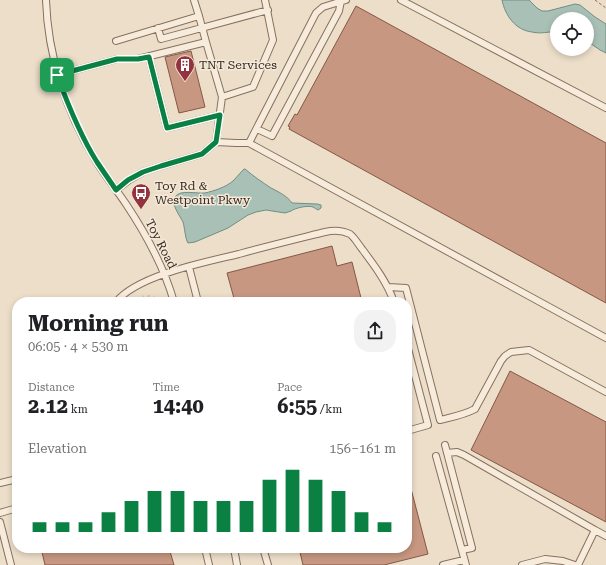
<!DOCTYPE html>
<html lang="en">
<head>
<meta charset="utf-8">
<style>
	:root { --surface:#fff; --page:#f2f2f2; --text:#202124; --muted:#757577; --accent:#0b8043 }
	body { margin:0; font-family:"Roboto Serif",serif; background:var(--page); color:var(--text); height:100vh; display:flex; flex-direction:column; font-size:15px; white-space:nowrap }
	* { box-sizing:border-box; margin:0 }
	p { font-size:13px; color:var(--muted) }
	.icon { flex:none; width:22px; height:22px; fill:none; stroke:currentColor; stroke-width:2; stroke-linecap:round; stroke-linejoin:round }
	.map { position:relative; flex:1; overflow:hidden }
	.details { position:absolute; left:12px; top:297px; width:400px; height:256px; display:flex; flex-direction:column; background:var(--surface); border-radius:16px; box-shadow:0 2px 6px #0003 }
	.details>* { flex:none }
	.tools { position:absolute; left:550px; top:12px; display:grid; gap:8px }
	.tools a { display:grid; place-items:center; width:44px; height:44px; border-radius:50%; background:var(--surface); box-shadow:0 2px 6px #0003; font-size:20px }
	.pin { position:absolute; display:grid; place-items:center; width:34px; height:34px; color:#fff; margin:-17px; border-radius:8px; box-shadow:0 2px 6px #0006 }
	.round { display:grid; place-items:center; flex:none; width:42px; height:42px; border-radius:16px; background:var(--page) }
	.summary { display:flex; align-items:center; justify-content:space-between; height:68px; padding:0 16px }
	h1 { font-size:22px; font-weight:700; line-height:30px }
	.stats { display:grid; grid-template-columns:repeat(3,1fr); gap:6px; height:68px; padding:4px 16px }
	.stats div { display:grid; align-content:center }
	.stats b { font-size:20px; font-weight:700 }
	.stats small { font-size:11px; font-weight:400 }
	.stats p { font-size:11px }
	.chart { height:112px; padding:8px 16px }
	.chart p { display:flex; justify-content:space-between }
	.chart svg { width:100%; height:72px; margin-top:4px; stroke:var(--accent); stroke-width:6 }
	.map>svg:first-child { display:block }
	.green { fill:#c9c99d }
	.water { fill:#a9c0b7; stroke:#708e84 }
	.building { fill:#c79781; stroke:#845846 }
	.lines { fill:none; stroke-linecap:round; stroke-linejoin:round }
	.minor-casing { stroke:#87705f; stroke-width:8 }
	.path { stroke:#87705f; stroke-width:1; stroke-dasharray:3 2; stroke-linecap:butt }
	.minor { stroke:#f7ecdc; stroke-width:6 }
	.route-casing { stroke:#fff; stroke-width:8 }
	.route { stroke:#0b8043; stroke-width:5 }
	.labels { text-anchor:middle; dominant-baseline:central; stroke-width:3; stroke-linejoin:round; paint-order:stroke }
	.poi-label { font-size:12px; fill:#382a21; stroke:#f4e9d8; text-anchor:start }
	.street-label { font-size:12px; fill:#382a21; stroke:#f4e9d8 }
</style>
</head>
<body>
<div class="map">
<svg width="606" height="565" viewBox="0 0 606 565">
	<rect width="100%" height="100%" fill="#ecdec9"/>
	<path class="green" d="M 144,295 L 144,299 L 147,298 L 148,295 L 150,295 L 149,298 L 151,299 L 154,296 L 155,297 L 153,302 L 133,302 L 133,299 L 134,300 L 135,302 L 137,301 L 138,297 L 140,298 L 140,300 L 142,300 L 143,296 Z"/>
	<path class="water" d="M 502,0 L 529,0 L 537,8 L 542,11 L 548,11 L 575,4 L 580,5 L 595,17 L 606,24 L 606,53 L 600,50 L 587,41 L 587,19 L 557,19 L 557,31 C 549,32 540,34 532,32 C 515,30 505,15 502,0 Z
		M 244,169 L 245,169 C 253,176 262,182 271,188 C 279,192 287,196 292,203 L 317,204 L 321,205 L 321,208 L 318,210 C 316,209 315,208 313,207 C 308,205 295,208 291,211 L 285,213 L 266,210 L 256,212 L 248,215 L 228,228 L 195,242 L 188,243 C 185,238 185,229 183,222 C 180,216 170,203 175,197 C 180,189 197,194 205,193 C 214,191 226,187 233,181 C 237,177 240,173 244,169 Z"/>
	<path class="building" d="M 356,6 L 606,143 L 606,303 L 289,129 L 290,127 L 288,126 L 295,114 L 297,115 Z
		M 191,51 L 205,107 L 179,113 L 165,57 Z
		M 332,246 L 337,266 L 352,262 L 362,302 L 235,302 L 227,273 Z
		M 510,371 L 606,422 L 606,522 L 471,450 Z
		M 407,481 L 409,481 L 428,554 L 384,565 L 303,565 L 299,548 L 407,548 Z
		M 41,548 L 169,548 L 174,565 L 45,565 Z"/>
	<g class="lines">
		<defs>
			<path id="minor" d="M 46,0 C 48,59 66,111 96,161 C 105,176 116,189 126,204 C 146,234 164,267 174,302
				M 194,0 L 199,16
				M 401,0 L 606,108
				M 158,28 L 161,39 L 268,10
				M 116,41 L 199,16 L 206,42
				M 149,57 L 167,128 L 220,115
				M 57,75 L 117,59 L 138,59 L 206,42 L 222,97 L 216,142
				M 222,97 L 253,87 L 273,40 L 265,0
				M 257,129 L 272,136 L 339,11 L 341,1
				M 216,142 L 236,143 L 249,143 L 606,338
				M 249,143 L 316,13 L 323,7 L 346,0
				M 116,190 L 129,180 L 143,172 L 161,166 L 202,154 L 216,142
				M 189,267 L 198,302
				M 388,287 L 406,288 L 440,420 C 452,417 464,415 475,409 L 501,361 L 505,356 L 511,352 L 529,350 L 606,392
				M 116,302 C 138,275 206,262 239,254 C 268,246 297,239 325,232 C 333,230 342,230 350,234 C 355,238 358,244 362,249 C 374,265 387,282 394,302
				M 407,345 L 428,425 L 407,431
				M 445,445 L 472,548 L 462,550
				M 447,453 L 457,452 L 464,455 L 595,530
				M 436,456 L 466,565
				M 0,483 L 17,479
				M 0,513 L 17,508
				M 0,522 L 11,565
				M 205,548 L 209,565
				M 234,548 L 237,565
				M 263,548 L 268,565
				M 443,565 L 464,560
				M 522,565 L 545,559 L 563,561 L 575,565
				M 578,565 L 595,530 L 606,536"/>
		</defs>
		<use href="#minor" class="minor-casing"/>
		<path class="path" d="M 595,0 L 606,8"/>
		<use href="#minor" class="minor"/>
	</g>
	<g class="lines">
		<defs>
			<path id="route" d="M 149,57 L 167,128 L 220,115 L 216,142 L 202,154 L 161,166 L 143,172 L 128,180 L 116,190 C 110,181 103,171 97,162 C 80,135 68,105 57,75 L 117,59 L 138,59 Z"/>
		</defs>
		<use href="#route" class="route-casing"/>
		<use href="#route" class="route"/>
	</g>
	<defs>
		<symbol id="building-pin" viewBox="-11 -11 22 30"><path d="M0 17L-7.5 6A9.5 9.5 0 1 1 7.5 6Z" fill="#92333d" stroke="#f4e9d8"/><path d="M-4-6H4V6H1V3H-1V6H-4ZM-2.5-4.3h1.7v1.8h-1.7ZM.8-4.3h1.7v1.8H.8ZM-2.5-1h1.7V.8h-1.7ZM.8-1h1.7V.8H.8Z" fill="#fff"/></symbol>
		<symbol id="bus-pin" viewBox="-11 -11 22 30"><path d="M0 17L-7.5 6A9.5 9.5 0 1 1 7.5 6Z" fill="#92333d" stroke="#f4e9d8"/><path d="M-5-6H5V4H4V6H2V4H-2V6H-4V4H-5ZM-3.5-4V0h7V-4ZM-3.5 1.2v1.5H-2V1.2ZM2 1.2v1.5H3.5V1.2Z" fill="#fff"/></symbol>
	</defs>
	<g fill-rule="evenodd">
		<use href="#building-pin" x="174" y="54" width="22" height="30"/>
		<use href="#bus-pin" x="130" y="182" width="22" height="30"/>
	</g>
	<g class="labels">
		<g class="poi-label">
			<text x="199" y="65">TNT Services</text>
			<text x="155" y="186">Toy Rd &amp;<tspan x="155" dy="14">Westpoint Pkwy</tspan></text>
		</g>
		<g class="street-label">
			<text transform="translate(161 244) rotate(63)">Toy Road</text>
		</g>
	</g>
</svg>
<div class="tools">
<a><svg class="icon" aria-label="locate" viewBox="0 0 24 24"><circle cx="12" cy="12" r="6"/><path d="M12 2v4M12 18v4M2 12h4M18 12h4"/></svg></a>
</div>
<div class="pin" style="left:57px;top:75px;background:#1e9e55"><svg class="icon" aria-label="arrive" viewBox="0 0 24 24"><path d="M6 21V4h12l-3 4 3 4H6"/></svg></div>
<section class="details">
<div class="summary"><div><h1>Morning run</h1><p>06:05 · 4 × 530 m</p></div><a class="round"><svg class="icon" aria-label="share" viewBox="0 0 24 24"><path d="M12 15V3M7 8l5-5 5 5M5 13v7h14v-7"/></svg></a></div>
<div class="stats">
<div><p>Distance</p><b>2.12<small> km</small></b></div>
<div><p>Time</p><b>14:40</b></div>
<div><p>Pace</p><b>6:55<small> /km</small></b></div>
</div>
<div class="chart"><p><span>Elevation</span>156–161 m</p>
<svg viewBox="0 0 160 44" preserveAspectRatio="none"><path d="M5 44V38M15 44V38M25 44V38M35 44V32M45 44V25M55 44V19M65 44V19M75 44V25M85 44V25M95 44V25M105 44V12M115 44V6M125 44V12M135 44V19M145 44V32M155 44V38"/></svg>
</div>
</section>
</div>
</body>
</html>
